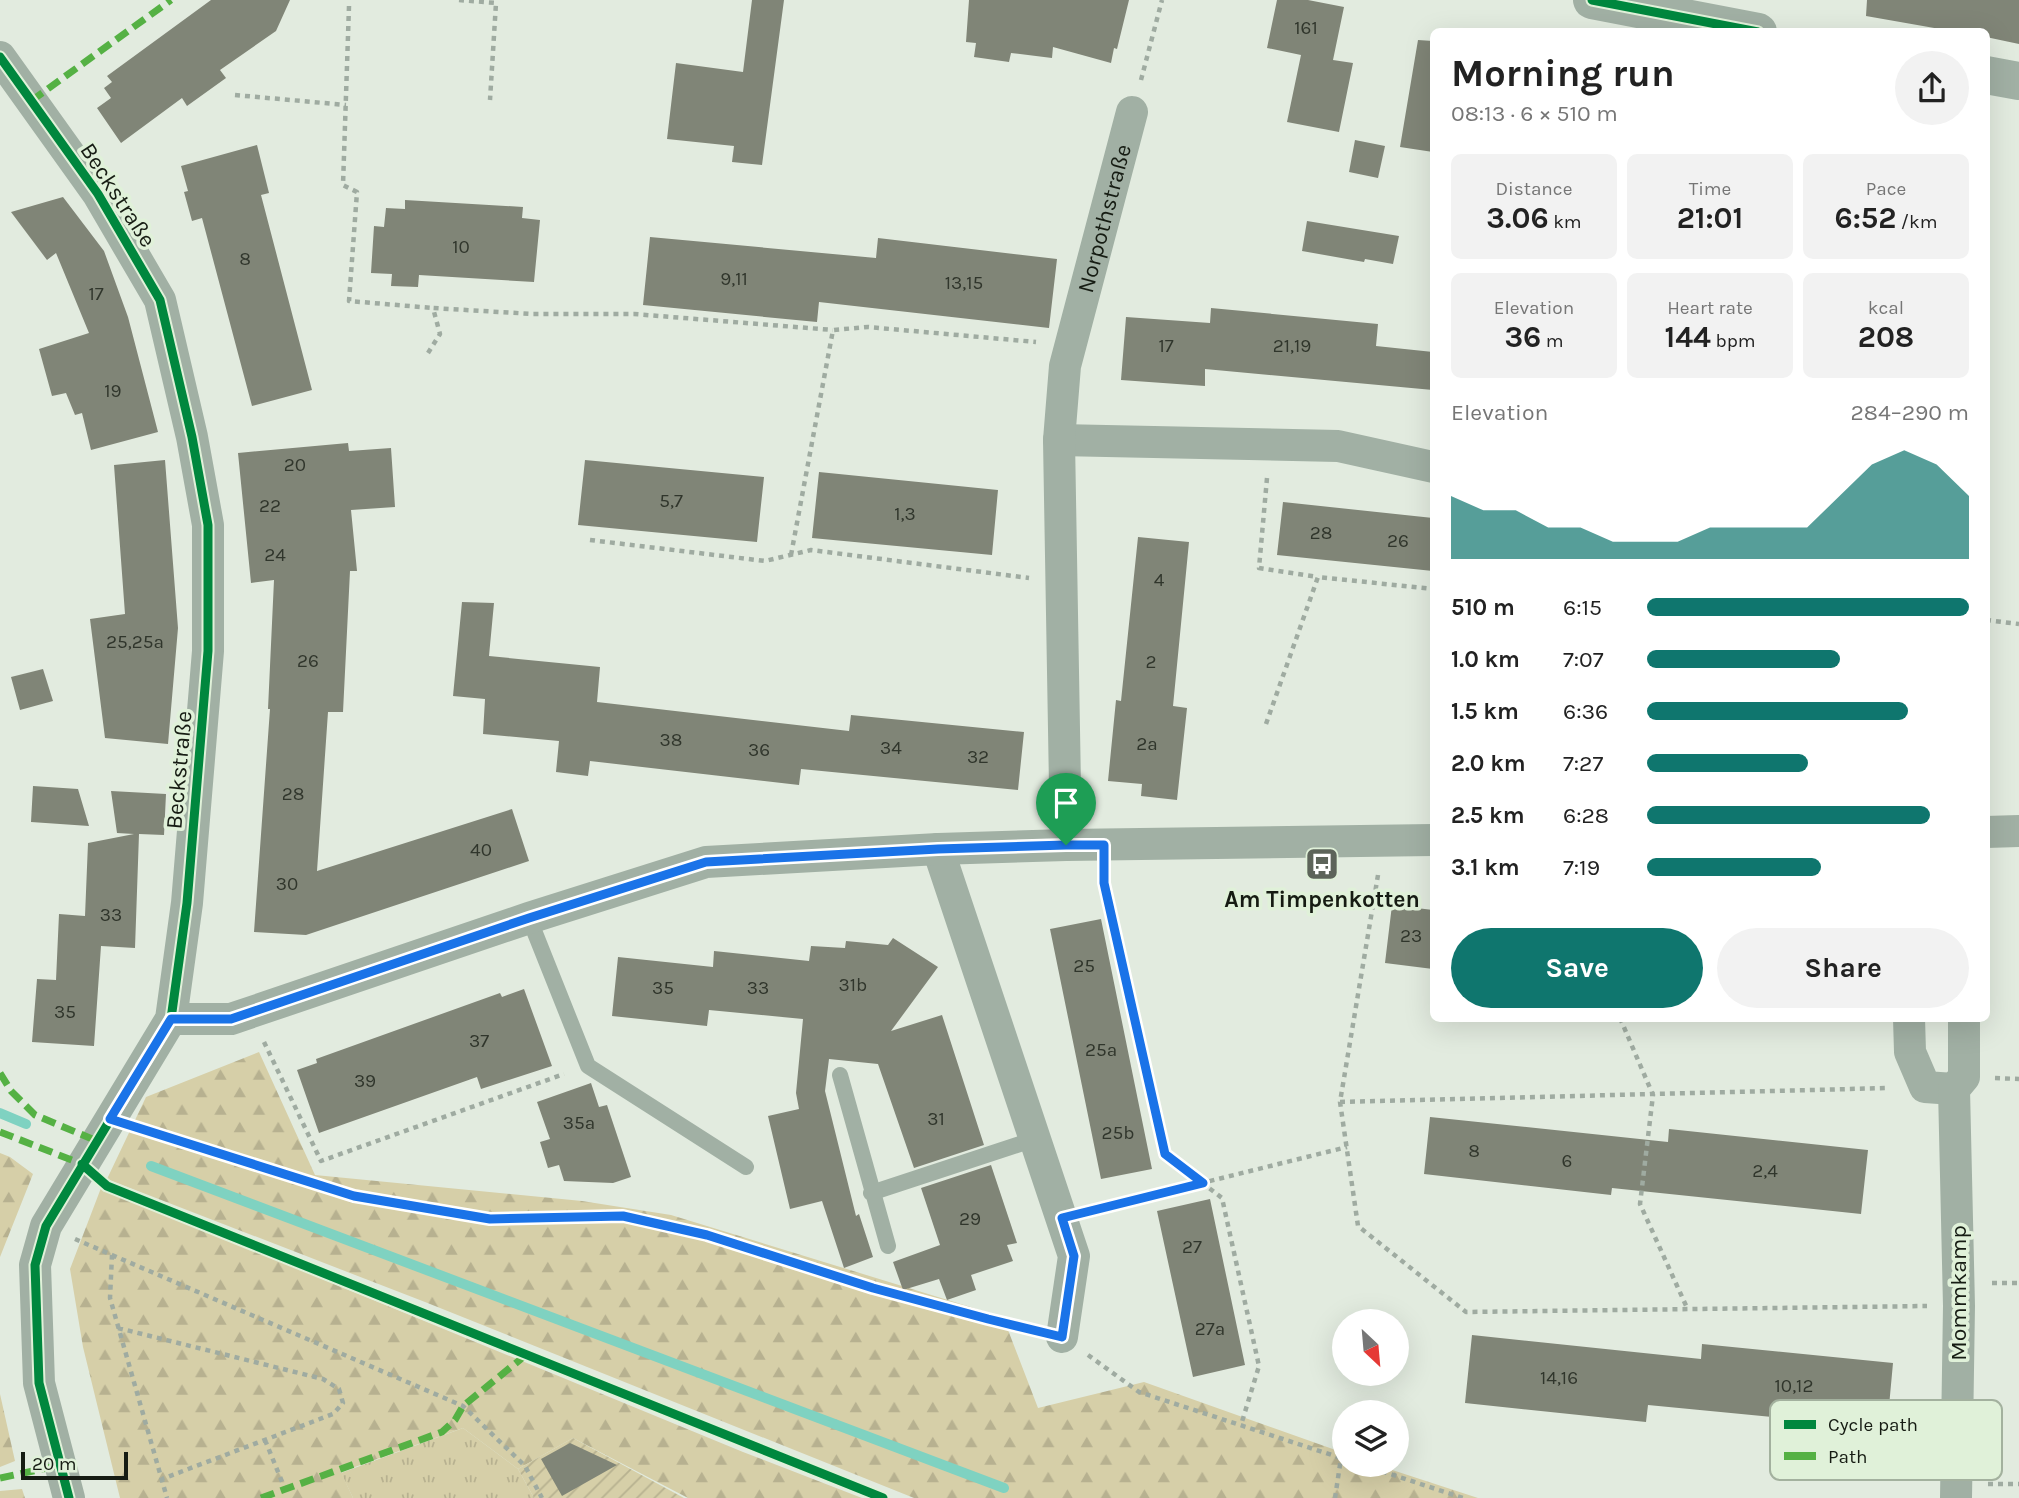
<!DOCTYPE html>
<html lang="en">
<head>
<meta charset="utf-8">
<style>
	:root { --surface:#fff; --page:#f2f2f2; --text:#222; --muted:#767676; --accent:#0f766e }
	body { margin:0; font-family:Karla,sans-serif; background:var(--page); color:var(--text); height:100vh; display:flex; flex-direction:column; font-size:26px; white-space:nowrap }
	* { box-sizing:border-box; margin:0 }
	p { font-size:23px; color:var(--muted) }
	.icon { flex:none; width:38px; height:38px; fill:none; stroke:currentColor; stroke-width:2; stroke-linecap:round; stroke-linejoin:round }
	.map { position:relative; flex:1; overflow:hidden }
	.panel { position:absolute; left:1430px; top:28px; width:560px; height:994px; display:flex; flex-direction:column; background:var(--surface); border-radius:10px; box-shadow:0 7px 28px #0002 }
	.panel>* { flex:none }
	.needle { width:46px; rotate:154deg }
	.fabs { position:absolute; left:1332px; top:1309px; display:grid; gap:14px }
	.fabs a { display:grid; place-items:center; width:77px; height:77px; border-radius:50%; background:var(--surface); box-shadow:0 7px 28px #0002; font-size:35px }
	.scale { position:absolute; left:21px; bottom:18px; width:107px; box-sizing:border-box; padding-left:7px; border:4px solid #161c13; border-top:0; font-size:19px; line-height:24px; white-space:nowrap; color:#161c13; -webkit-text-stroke:5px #e0f1d9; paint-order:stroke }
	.pin { position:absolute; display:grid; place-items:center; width:60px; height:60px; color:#fff; margin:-72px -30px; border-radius:50% 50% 50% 0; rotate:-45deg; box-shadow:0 0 7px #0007 }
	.pin .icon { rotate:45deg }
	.round { display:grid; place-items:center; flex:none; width:74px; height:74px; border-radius:37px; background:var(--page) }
	.overview { display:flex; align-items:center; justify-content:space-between; height:119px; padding:0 21px }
	h1 { font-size:38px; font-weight:700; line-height:52px }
	.metrics { display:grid; grid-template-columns:repeat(3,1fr); gap:10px; height:119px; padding:7px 21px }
	.metrics div { display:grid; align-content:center; border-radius:10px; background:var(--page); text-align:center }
	.metrics b { font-size:30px; font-weight:700 }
	.metrics small { font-size:19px; font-weight:400 }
	.metrics p { font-size:19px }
	.chart { height:196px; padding:14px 21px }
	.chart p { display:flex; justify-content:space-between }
	.chart svg { width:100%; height:126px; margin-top:7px; fill:var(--accent); opacity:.7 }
	.action { display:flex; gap:14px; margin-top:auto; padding:14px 21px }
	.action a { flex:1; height:80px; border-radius:42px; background:var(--accent); color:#fff; font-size:28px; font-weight:700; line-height:80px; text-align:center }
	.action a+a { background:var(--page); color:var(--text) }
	ul { padding:0 21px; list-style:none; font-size:23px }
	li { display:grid; grid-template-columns:112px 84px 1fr; align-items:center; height:52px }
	li i { height:18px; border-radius:9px; background:var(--accent) }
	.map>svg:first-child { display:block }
	.grass { fill:url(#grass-tufts) }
	.forest { fill:url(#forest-firs) }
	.garden { fill:url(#garden-furrows) }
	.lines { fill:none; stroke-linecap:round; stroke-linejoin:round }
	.stream { stroke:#7fd2c1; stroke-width:10 }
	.building { fill:#808577 }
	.path { stroke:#9faba1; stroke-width:4.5; stroke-dasharray:5 5; stroke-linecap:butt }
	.service { stroke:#a1b0a4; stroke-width:16 }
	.minor { stroke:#a1b0a4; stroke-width:32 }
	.tertiary { stroke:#a1b0a4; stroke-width:38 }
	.quiet { stroke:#55b144; stroke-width:7; stroke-dasharray:14 7; stroke-linecap:butt }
	.cycleway-casing { stroke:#e0f1d9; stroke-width:13 }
	.cycleway { stroke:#00873e; stroke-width:9 }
	.route-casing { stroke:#fff; stroke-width:14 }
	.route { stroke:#1a73e8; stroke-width:9 }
	.labels { text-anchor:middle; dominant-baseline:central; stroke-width:7; stroke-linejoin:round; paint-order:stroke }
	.number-label { font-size:19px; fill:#30362c }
	.street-label { font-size:23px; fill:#161c13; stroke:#e0f1d9 }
	.poi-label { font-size:23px; font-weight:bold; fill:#161c13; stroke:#e0f1d9 }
	.key { fill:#e0f1d9; stroke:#a3b19e; stroke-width:2 }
	.key-label { font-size:19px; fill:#161c13 }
</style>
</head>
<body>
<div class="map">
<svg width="2019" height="1498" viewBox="0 0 2019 1498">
	<defs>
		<pattern id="grass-tufts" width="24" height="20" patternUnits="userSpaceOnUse" patternTransform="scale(1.75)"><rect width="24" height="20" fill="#d6cfa8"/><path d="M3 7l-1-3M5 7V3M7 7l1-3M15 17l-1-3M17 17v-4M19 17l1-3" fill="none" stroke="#b7b190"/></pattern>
		<pattern id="forest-firs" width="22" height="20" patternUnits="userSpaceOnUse" patternTransform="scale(1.75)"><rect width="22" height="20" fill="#d6cfa8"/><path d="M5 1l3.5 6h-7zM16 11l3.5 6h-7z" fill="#b7b190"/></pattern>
		<pattern id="garden-furrows" width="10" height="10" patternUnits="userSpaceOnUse" patternTransform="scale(1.75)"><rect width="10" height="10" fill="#d6cfa8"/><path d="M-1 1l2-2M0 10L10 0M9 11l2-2" fill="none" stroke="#b7b190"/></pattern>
	</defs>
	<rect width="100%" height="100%" fill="#e2ebdf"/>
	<path class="grass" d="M 463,1428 L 518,1469 L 534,1498 L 353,1498 L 341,1473 Z"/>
	<path class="forest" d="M 259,1052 L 315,1175 L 582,1201 L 671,1215 L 1003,1317 L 1038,1408 L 1144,1382 L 1344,1453 L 1344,1465 L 1377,1465 L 1478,1498 L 914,1498 L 425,1302 L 107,1179 L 146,1097 Z
		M 0,1153 L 10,1157 L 33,1174 L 0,1257 Z
		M 101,1188 L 743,1452 L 862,1498 L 688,1498 L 573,1438 L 518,1469 L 463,1428 L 341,1472 L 353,1498 L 120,1498 L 83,1347 L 70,1269 Z
		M 0,1394 L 15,1461 L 0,1467 Z
		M 22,1489 L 25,1498 L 0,1498 L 0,1491 Z"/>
	<path class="garden" d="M 573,1438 L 684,1498 L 534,1498 L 518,1469 Z"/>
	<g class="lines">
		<path class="stream" d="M 0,1113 L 26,1124
			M 151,1166 L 1004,1488"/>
	</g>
	<path class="building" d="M 211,0 L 290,0 L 276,31 L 220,70 L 226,78 L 187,106 L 182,98 L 121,143 L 97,108 L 111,98 L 104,88 L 112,82 L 107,76 Z
		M 752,0 L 784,0 L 762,165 L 732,162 L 734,146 L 667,139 L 676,63 L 743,72 Z
		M 969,0 L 1129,0 L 1117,49 L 1114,48 L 1111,63 L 1053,47 L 1052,58 L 1011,53 L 1009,62 L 974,57 L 976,43 L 966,42 Z
		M 1277,0 L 1308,0 L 1344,7 L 1333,60 L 1353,63 L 1339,132 L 1287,122 L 1301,55 L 1267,48 Z
		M 1867,0 L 2019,0 L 2019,44 L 1986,37 L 1986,32 L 1957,32 L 1866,16 Z
		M 1418,40 L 1433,41 L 1433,152 L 1400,147 Z
		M 1355,140 L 1385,146 L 1378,178 L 1349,172 Z
		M 257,145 L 269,193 L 261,195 L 312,390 L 252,406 L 202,218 L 192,221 L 184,192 L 188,191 L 181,166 Z
		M 63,197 L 104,251 L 128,317 L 158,432 L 91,450 L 82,413 L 75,415 L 66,393 L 52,396 L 39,349 L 89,333 L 56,253 L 47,260 L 11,212 Z
		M 405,200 L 523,207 L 522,218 L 540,220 L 534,282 L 419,275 L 418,287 L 391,286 L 392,274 L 371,273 L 374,226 L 384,227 L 386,208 L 405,209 Z
		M 1307,221 L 1399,236 L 1393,264 L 1365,259 L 1364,262 L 1302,251 Z
		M 650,237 L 876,258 L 878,238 L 1057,259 L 1049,328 L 819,302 L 817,322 L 643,305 Z
		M 1211,308 L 1378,324 L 1376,346 L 1433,352 L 1433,390 L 1205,369 L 1205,386 L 1121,380 L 1126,317 L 1210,323 Z
		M 348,443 L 349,451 L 391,448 L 395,507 L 351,510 L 357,571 L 350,571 L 343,712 L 328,712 L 317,871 L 512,809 L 529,861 L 306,935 L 254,932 L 270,709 L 268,709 L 274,580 L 251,583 L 238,453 Z
		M 165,460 L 178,628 L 168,744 L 105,738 L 90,619 L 125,614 L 114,465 Z
		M 585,460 L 764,477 L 757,542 L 578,525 Z
		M 819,472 L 998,490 L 992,555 L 812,538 Z
		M 1283,502 L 1433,518 L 1433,571 L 1277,555 Z
		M 1138,537 L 1189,542 L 1173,706 L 1187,708 L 1177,800 L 1141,796 L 1142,784 L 1108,781 L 1116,700 L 1121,701 Z
		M 462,602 L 494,603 L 489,656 L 600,667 L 597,702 L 849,731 L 851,715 L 1024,732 L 1018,790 L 801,769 L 799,785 L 590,761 L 588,776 L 556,772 L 559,741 L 483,734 L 485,699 L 453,696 Z
		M 43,669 L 53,701 L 20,710 L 11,677 Z
		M 33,786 L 78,789 L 89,826 L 31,822 Z
		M 111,791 L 166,794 L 164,835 L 139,834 L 135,948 L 101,946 L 94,1046 L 32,1042 L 37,979 L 56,980 L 59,914 L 85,916 L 88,843 L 134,834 L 117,833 Z
		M 1392,905 L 1433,910 L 1433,969 L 1385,963 Z
		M 1101,919 L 1152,1169 L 1101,1179 L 1050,929 Z
		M 893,938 L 938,967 L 891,1031 L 942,1015 L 984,1145 L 914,1168 L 878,1064 L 829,1059 L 825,1091 L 856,1216 L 859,1214 L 873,1257 L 844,1268 L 822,1201 L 790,1209 L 768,1116 L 799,1109 L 796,1093 L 803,1019 L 709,1010 L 707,1026 L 612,1016 L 618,957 L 713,967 L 714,951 L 809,961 L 811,946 L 845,948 L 846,941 L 888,945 Z
		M 524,989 L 552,1066 L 481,1089 L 477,1077 L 319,1133 L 297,1070 L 317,1063 L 316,1059 L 500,993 L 502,997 Z
		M 591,1083 L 599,1107 L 607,1105 L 631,1177 L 613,1183 L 564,1181 L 559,1165 L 548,1168 L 540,1142 L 550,1139 L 537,1102 Z
		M 1430,1117 L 1668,1142 L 1669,1129 L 1868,1150 L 1861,1214 L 1612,1188 L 1611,1195 L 1424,1174 Z
		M 991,1165 L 1017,1243 L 1007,1245 L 1013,1261 L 971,1275 L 976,1290 L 947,1300 L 939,1279 L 903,1290 L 893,1262 L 940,1245 L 921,1188 Z
		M 1210,1199 L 1245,1365 L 1193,1377 L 1157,1211 Z
		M 1472,1335 L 1701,1359 L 1702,1344 L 1893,1363 L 1887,1428 L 1648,1405 L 1646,1422 L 1465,1403 Z
		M 570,1443 L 617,1465 L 562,1496 L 541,1459 Z"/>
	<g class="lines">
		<path class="path" d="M 459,0 L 496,3 L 490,100
			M 349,6 L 343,185 L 357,192 L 349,301 L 433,308
			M 1141,80 L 1162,0
			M 235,95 L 346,105
			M 428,353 L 440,334 L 433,308 L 533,314 L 634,314 L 833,330
			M 1267,478 L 1259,568 L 1318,577
			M 590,540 L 765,561 L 811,550 L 1029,578
			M 791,555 L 833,330 L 868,327 L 1036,342
			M 1986,620 L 2019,624
			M 1266,724 L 1318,577 L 1433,589
			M 1378,875 L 1340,1102 L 1358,1226 L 1466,1312 L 1927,1306
			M 1104,877 L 1165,1154 L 1222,1198 L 1259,1366 L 1241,1425
			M 1620,1018 L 1653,1095 L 1640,1204 L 1688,1310
			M 264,1042 L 321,1161 L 564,1074
			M 1995,1078 L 2019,1079
			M 1340,1102 L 1889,1088
			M 143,1130 L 354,1196 L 490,1219 L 623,1216 L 707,1235 L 873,1288 L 1030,1329
			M 1093,1210 L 1347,1147
			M 75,1239 L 112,1255 L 110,1298 L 167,1498
			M 112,1255 L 463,1406 L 525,1466 L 542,1498
			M 1992,1283 L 2019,1283
			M 118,1328 L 323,1379 L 339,1389 L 343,1403 L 333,1414 L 162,1479
			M 1088,1355 L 1139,1392 L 1341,1458
			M 265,1440 L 285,1489
			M 1363,1465 L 1463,1498
			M 1988,1484 L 2019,1484
			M 1335,1498 L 1341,1458 L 1343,1458"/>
		<path class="service" d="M 529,918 L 588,1066 L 746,1167
			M 840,1075 L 888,1246
			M 871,1193 L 1035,1139"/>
		<g class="minor">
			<path d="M 0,57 L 98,194 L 160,300 L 192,437 L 208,525 L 208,651 L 187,903 L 171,1019 L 46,1226 L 35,1265 L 39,1383 L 69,1498"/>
			<path d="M 1059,440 L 1338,446 L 1433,467"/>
			<path d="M 1986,832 L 2019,831"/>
			<path id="s1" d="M 1066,845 L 1059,440 L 1065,366 L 1132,112"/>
			<path d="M 938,849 L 1074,1256 L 1062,1337"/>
			<path d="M 1909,1018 L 1910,1052 L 1925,1087 L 1954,1089"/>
			<path d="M 171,1019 L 231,1019 L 529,918 L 706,862 L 938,849 L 1066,845 L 1433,840"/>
			<path d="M 1956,1498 L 1959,1306 L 1954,1089 L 1964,1077 L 1964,1018"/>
		</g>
		<path class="tertiary" d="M 1592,0 L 1758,32
			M 1986,75 L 2019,81"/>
		<path class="quiet" d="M 31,101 L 171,0
			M 0,1073 L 11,1091 L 35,1115 L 97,1141
			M 0,1132 L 82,1164 L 87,1168
			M 0,1478 L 61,1465
			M 261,1498 L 442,1432 L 455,1420 L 463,1406 L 527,1354"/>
		<defs>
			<path id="cycleway" d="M 1592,0 L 1758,32
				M 0,57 L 98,194 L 160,300 L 192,437 L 208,525 L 208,651 L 187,903 L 171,1019 L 46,1226 L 35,1265 L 39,1383 L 69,1498
				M 82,1164 L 107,1186 L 883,1498"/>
		</defs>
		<use href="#cycleway" class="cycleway-casing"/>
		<use href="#cycleway" class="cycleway"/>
	</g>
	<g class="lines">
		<defs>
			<path id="route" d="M 1066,845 L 1104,845 L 1104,883 L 1165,1154 L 1203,1183 L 1062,1218 L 1074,1256 L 1062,1337 L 988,1319 L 873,1288 L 707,1235 L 623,1216 L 490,1219 L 354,1196 L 110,1119 L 171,1019 L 231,1019 L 529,918 L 706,862 L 938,849 Z"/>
		</defs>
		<use href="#route" class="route-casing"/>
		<use href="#route" class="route"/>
	</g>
	<defs>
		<symbol id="bus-square" viewBox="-11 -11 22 22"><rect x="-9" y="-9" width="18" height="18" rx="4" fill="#5d645a" stroke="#e0f1d9"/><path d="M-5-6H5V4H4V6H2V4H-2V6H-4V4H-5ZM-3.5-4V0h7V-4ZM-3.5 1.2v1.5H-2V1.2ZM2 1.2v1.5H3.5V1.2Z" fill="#fff"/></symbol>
	</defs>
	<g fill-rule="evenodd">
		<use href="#bus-square" x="1303" y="845" width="38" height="38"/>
	</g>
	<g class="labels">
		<g class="number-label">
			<text x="1306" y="28">161</text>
			<text x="461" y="247">10</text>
			<text x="245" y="259">8</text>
			<text x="734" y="279">9,11</text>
			<text x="964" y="283">13,15</text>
			<text x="96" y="294">17</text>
			<text x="1166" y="346">17</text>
			<text x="1292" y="346">21,19</text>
			<text x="113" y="391">19</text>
			<text x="295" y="465">20</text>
			<text x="671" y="501">5,7</text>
			<text x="270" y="506">22</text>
			<text x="905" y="514">1,3</text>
			<text x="1321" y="533">28</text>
			<text x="1398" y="541">26</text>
			<text x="275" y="555">24</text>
			<text x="1159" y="580">4</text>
			<text x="135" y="642">25,25a</text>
			<text x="308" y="661">26</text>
			<text x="1151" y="662">2</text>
			<text x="671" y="740">38</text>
			<text x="1147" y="744">2a</text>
			<text x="891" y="748">34</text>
			<text x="759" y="750">36</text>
			<text x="978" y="757">32</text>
			<text x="293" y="794">28</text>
			<text x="481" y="850">40</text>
			<text x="287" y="884">30</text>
			<text x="111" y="915">33</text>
			<text x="1411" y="936">23</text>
			<text x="1084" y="966">25</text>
			<text x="853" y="985">31b</text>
			<text x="663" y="988">35</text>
			<text x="758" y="988">33</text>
			<text x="65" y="1012">35</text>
			<text x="479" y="1041">37</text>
			<text x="1101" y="1050">25a</text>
			<text x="365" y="1081">39</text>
			<text x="936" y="1119">31</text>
			<text x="579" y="1123">35a</text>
			<text x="1118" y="1133">25b</text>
			<text x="1474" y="1151">8</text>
			<text x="1567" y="1161">6</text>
			<text x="1765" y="1171">2,4</text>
			<text x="970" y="1219">29</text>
			<text x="1192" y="1247">27</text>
			<text x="1210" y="1329">27a</text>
			<text x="1559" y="1378">14,16</text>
			<text x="1794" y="1386">10,12</text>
		</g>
		<g class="street-label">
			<text transform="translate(118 195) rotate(57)">Beckstraße</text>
			<text stroke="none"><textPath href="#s1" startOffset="632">Norpothstraße</textPath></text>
			<text transform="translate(179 770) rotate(-85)">Beckstraße</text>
			<text transform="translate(1958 1293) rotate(-90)">Mommkamp</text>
		</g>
		<g class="poi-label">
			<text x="1322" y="899">Am Timpenkotten</text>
		</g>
	</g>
	<rect x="1770" y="1400" width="232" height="80" rx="10" class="key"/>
	<rect x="1784" y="1420" width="32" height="9" fill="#00873e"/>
	<rect x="1784" y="1452" width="32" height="8" fill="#55b144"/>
	<g class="key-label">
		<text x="1828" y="1431">Cycle path</text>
		<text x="1828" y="1463">Path</text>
	</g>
</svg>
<div class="fabs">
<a><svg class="needle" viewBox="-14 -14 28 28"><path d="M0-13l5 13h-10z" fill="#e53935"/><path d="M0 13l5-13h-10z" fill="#767676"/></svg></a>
<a><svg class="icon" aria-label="layers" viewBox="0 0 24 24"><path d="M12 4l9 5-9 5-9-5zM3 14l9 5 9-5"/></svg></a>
</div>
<div class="scale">20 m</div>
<div class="pin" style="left:1066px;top:845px;background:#1e9e55"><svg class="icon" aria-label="arrive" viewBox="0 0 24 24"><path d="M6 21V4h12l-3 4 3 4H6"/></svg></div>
<section class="panel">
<div class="overview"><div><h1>Morning run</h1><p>08:13 · 6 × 510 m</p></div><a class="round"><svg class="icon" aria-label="share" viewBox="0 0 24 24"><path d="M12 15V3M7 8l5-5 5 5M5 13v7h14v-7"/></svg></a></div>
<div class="metrics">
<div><p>Distance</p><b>3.06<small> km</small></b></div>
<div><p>Time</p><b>21:01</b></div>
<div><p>Pace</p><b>6:52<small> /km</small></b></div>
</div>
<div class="metrics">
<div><p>Elevation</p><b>36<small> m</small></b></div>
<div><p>Heart rate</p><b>144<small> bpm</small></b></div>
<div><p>kcal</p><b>208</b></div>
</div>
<div class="chart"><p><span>Elevation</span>284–290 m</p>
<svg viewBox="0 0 160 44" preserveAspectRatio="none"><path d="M0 44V22L10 27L20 27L30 33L40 33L50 38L60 38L70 38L80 33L90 33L100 33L110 33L120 22L130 11L140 6L150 11L160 22V44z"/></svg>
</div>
<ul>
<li><b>510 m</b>6:15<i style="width:100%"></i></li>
<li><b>1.0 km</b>7:07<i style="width:60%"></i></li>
<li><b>1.5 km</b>6:36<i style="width:81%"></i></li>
<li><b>2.0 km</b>7:27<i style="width:50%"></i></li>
<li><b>2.5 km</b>6:28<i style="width:88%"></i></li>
<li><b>3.1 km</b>7:19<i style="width:54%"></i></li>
</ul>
<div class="action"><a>Save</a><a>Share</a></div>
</section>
</div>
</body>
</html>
